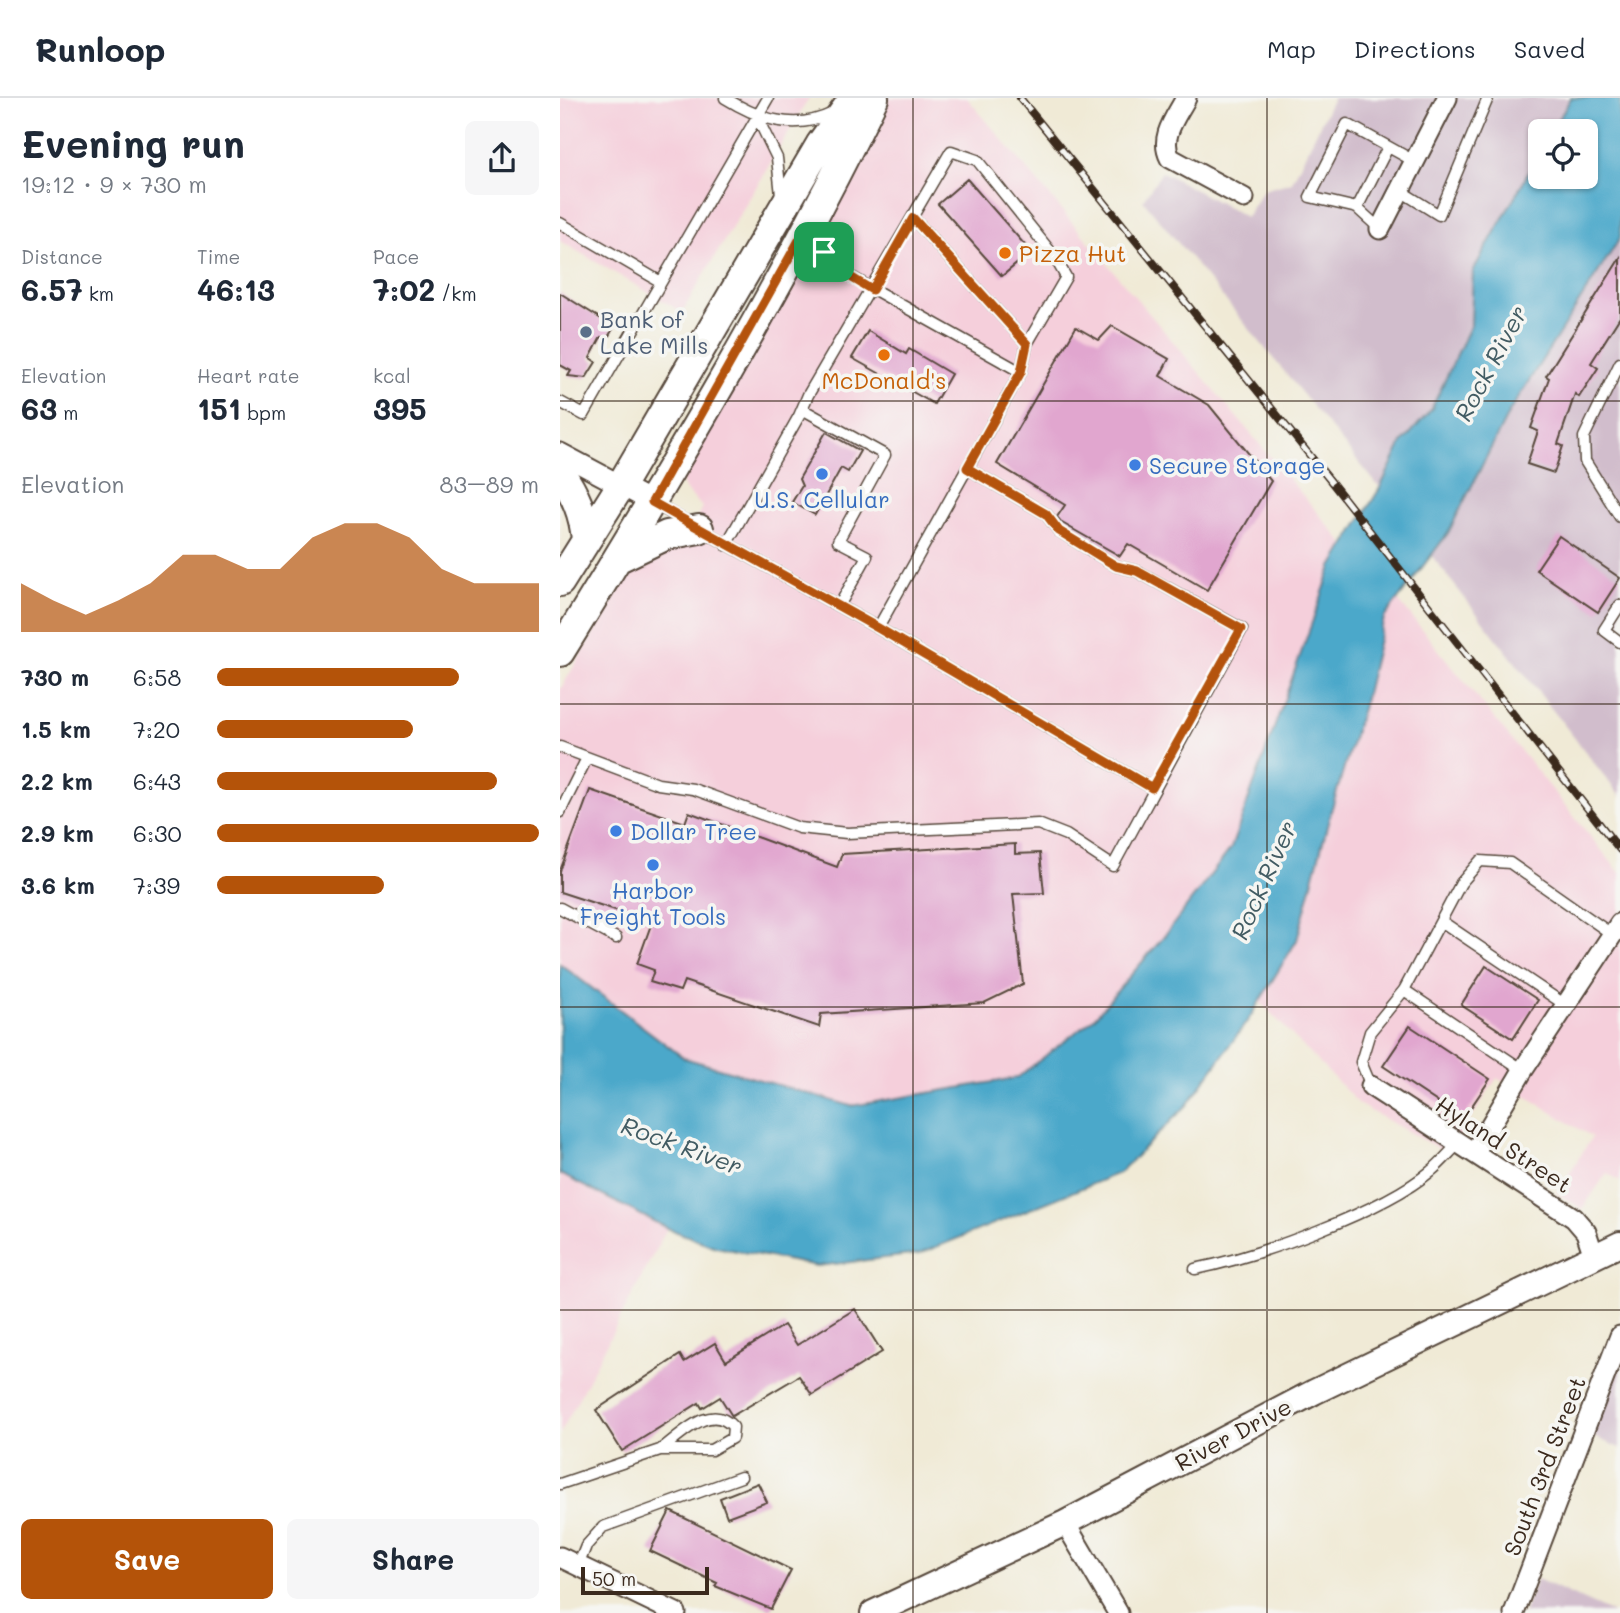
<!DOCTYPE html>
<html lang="en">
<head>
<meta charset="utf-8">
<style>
	:root { --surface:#fff; --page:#f6f6f7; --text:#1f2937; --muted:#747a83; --line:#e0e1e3; --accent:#b45309 }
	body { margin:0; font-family:Mali,sans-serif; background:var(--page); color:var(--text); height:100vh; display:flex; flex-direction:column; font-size:26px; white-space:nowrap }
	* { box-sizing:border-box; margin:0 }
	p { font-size:23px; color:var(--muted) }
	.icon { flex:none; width:38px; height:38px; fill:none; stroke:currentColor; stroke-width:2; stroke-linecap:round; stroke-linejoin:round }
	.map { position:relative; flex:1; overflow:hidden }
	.drawer { display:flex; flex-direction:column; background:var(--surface); width:560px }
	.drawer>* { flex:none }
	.tools { position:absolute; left:968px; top:21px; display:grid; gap:14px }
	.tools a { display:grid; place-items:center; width:70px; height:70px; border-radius:10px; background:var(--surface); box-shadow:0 2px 5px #0004; font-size:35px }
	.scale { position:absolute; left:21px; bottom:18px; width:128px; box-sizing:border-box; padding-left:7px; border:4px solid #3b2a1e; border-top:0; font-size:19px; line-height:24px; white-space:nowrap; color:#3b2a1e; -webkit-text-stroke:5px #f6f6f2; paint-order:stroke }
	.pin { position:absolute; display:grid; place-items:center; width:60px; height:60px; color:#fff; margin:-30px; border-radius:14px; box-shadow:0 4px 10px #0006 }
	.round { display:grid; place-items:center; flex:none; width:74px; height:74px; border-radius:10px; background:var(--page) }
	.head { display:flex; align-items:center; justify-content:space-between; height:119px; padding:0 21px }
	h1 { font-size:38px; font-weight:700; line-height:52px }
	.stats { display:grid; grid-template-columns:repeat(3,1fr); gap:10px; height:119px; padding:7px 21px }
	.stats div { display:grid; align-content:center }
	.stats b { font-size:30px; font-weight:700 }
	.stats small { font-size:19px; font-weight:400 }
	.stats p { font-size:19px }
	.chart { height:196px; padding:14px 21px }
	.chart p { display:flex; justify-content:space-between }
	.chart svg { width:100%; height:126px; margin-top:7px; fill:var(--accent); opacity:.7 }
	.action { display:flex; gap:14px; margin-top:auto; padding:14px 21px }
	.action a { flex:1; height:80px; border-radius:10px; background:var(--accent); color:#fff; font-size:28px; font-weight:700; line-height:80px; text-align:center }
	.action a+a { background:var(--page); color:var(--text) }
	ul { padding:0 21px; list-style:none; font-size:23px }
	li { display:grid; grid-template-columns:112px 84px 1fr; align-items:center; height:52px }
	li i { height:18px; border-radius:9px; background:var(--accent) }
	header { display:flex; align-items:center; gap:42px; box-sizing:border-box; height:98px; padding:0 35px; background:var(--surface); border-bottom:2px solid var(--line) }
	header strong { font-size:33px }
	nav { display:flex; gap:38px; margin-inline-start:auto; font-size:24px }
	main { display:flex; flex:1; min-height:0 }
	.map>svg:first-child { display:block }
	.built { fill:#f5cfdb }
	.industrial { fill:#d1bdcc }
	.water { fill:#4ca8ca; stroke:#446974; stroke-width:2 }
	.building { fill:#e1a6cf }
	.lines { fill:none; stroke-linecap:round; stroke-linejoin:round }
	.service-casing { stroke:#56473a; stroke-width:13 }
	.minor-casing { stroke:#56473a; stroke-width:23 }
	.tertiary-casing { stroke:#56473a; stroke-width:28 }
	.secondary-casing { stroke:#56473a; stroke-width:32 }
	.service { stroke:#fff; stroke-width:10 }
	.minor { stroke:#fff; stroke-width:19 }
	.tertiary { stroke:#fff; stroke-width:24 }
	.secondary { stroke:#fff; stroke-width:28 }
	.rail-casing { stroke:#3b2a1e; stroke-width:8 }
	.rail { stroke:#f6f6f2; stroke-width:5; stroke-dasharray:16; stroke-linecap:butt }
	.route-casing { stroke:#fff; stroke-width:14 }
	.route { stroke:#b45309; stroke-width:9 }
	.grid { fill:none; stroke:#3b2a1e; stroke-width:2; stroke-opacity:0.55 }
	.food-dot { fill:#e8710a; stroke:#f6f6f2; stroke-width:2.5 }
	.service-dot { fill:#5c6f8a; stroke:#f6f6f2; stroke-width:2.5 }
	.shop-dot { fill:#3f7fe0; stroke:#f6f6f2; stroke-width:2.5 }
	.labels { text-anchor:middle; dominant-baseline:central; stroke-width:7; stroke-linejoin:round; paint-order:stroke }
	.food-label { font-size:23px; fill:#c56008; stroke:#f6f6f2; text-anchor:start }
	.service-label { font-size:23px; fill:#4e5e75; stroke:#f6f6f2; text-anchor:start }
	.shop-label { font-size:23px; fill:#366cbe; stroke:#f6f6f2; text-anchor:start }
	.street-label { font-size:23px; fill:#3b2a1e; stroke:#f6f6f2 }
	.water-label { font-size:24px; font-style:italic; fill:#425c63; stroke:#f6f6f2 }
</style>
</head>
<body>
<header>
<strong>Runloop</strong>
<nav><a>Map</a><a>Directions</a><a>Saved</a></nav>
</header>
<main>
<section class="drawer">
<div class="head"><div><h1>Evening run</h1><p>19:12 · 9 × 730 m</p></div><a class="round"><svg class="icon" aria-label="share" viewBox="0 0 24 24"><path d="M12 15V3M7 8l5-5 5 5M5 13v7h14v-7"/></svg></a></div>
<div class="stats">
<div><p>Distance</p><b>6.57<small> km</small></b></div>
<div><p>Time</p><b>46:13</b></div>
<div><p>Pace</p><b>7:02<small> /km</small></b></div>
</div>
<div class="stats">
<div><p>Elevation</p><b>63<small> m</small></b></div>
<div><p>Heart rate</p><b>151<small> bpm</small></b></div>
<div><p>kcal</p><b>395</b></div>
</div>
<div class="chart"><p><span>Elevation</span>83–89 m</p>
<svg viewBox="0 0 160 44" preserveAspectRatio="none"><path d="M0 44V27L10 33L20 38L30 33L40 27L50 17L60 17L70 22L80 22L90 11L100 6L110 6L120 11L130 22L140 27L150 27L160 27V44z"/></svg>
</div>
<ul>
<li><b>730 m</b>6:58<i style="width:75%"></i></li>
<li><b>1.5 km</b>7:20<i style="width:61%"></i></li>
<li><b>2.2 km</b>6:43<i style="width:87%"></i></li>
<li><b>2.9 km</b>6:30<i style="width:100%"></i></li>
<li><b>3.6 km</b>7:39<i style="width:52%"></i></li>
</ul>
<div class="action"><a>Save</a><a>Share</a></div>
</section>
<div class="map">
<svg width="1060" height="1515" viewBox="0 0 1060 1515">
	<rect width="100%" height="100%" fill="#f6f6f2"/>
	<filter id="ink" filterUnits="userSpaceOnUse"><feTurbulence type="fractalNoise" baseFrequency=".0143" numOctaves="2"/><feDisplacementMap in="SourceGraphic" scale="14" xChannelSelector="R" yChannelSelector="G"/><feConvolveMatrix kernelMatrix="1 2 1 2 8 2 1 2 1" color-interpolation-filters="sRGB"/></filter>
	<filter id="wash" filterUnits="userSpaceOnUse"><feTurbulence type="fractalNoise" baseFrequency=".00686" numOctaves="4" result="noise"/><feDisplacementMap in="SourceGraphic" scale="28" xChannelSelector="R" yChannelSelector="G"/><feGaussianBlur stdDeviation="1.57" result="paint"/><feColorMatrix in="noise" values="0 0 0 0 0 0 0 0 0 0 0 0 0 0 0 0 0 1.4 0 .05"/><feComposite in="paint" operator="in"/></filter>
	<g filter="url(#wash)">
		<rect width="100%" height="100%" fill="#f0ead6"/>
		<path class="built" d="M 0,0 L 249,0 L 122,214 L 0,143 Z
			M 325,0 L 407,0 L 785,447 L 772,469 L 671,750 L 602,841 L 534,920 L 457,980 L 291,1008 L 124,960 L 0,866 L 0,592 L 72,470 L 90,453 L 123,449 L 142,409 L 125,391 L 119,376 Z
			M 838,502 L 1060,775 L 1060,1083 L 1047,1075 L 1022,1111 L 997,1095 L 1032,1039 L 937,980 L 888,1056 L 800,1007 L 700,904 L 737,842 L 771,713 L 804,603 L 824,520 Z
			M 0,1076 L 107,1130 L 0,1336 Z"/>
		<path class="industrial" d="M 773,0 L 1011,0 L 992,33 L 980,33 L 980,54 L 913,173 L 911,227 L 871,312 L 842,345 L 820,390 L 583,102 L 602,74 L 686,119 L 703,92 L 732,84 Z
			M 1060,140 L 1060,698 L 871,457 L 888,435 L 949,314 Z
			M 1060,1266 L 1060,1350 L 1032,1338 Z
			M 977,1481 L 1053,1515 L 963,1515 Z"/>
		<path class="water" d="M 1011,0 L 1060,0 L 1060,140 L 949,314 L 888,435 L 824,520 L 804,604 L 771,713 L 737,842 L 690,919 L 627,1007 L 559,1075 L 359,1156 L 257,1168 L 156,1149 L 107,1130 L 0,1076 L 0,866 L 124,960 L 291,1008 L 457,980 L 534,920 L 602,841 L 671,750 L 772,469 L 820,390 L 842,345 L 871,312 L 911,227 L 913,173 L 980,54 L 980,79 L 1026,79 L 1026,33 L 992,33 Z"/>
		<g id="blocks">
			<path class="building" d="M 407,81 L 471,154 L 442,178 L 378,106 Z
				M 1060,160 L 1060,219 L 1031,265 L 1038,270 L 1019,299 L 1015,296 L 998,346 L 1003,348 L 994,375 L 967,366 L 978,333 L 971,330 L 989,280 L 986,278 Z
				M 0,195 L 54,229 L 47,241 L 41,239 L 30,260 L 36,264 L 26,280 L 8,278 L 11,273 L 0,267 Z
				M 552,228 L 609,261 L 600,278 L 649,307 L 711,383 L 647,492 L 568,446 L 560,458 L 502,425 L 497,419 L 505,407 L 437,366 L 516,229 L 539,242 Z
				M 308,233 L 346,256 L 349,251 L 391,276 L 374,306 L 292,260 Z
				M 266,334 L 300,353 L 288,374 L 281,370 L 255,417 L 232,404 L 242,388 L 239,381 Z
				M 999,438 L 1060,480 L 1038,514 L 976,472 Z
				M 30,692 L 125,725 L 129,714 L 277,769 L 282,756 L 455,746 L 455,756 L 480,755 L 484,795 L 453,796 L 463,886 L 424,905 L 261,916 L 259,929 L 124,883 L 120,893 L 90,884 L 94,872 L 77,866 L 92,824 L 0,794 L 0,773 Z
				M 926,868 L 978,902 L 953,941 L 901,907 Z
				M 850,928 L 930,981 L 903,1021 L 823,968 Z
				M 295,1211 L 322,1254 L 252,1297 L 239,1278 L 172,1318 L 160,1299 L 142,1310 L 139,1305 L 62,1353 L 36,1312 L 120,1257 L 124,1264 L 155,1245 L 166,1263 L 224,1227 L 237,1247 Z
				M 198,1385 L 207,1404 L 167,1419 L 160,1400 Z
				M 110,1413 L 231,1472 L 211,1511 L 155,1488 L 157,1485 L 90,1453 Z"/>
		</g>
	</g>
	<g filter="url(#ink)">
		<use href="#blocks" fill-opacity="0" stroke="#56473a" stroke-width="2"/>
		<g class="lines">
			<defs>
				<path id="service" d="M 165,0 C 199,21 234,34 273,15
					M 197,19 L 217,60 L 221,97
					M 839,92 L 879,117 L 928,0
					M 797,110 L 828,49
					M 353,120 L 467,246
					M 0,125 L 101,184
					M 820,131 L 797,110 L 750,99 L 787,26 L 854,63
					M 251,134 L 279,172 L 461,274 L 318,530
					M 1060,265 L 1024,339 L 1025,363 L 1060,419
					M 0,304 L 24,317 L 208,0
					M 242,311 L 325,357 L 278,443 L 307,458 L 279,508
					M 95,406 L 318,530 L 592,690
					M 166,447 L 239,318 L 248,297 L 391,53 L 417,62 L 494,158 L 506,179 L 467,246 L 461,274
					M 1060,507 L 1044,532 L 1060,544
					M 0,649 L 98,686 L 133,691 L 239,730 L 287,735 L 478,726 L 506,737 L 553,768 L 682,531 L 577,473 L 556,468 L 499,433 L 486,416 L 407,370
					M 0,714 L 27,660
					M 0,810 L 56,840
					M 881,823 L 1007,908
					M 844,892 L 963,972
					M 811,988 L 801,964 L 810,934 L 844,892 L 901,785 L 920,763 L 950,765 L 1053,837
					M 635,1171 C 697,1159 824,1113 871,1073 C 881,1065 889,1055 898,1046
					M 0,1386 L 100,1352 L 151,1352 L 172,1340 L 173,1329 C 151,1303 121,1337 100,1352
					M 18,1468 L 26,1448 L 43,1429 L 181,1379"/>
				<path id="minor" d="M 626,0 C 616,19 599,39 610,60 L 684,100
					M 820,131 L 887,0
					M 0,355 L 92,404
					M 811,988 L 1014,1120 L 1026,1134 L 1034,1158
					M 914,1055 L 963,972 L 1060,825
					M 505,1425 L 558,1515
					M 0,1459 L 116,1515
					M 954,1515 L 1060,1238"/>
				<path id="tertiary" d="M 313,1515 L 505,1425 L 754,1294 L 1060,1146"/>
				<path id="secondary" d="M 0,374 C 15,396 24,416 26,442
					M 57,461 L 107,437 L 139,431
					M 0,484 L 61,387 L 260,47 L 294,0
					M 0,554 C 111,374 221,190 314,0"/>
			</defs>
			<use href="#service" class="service-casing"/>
			<use href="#minor" class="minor-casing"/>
			<use href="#tertiary" class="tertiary-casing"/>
			<use href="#secondary" class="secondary-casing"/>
			<use href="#service" class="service"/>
			<use href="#minor" class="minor"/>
			<use href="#tertiary" class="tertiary"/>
			<use href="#secondary" class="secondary"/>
			<defs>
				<path id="rail" d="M 460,0 L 769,381 L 1060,752"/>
			</defs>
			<use href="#rail" class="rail-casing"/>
			<use href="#rail" class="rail"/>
		</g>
	</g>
	<g class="lines" filter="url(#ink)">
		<defs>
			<path id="route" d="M 353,120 L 467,246 L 461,274 L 407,370 L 486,416 L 499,433 L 556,468 L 577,473 L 681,531 L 592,690 L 318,530 L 92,404 L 247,128 L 279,172 L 312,192 Z"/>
		</defs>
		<use href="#route" class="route-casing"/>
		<use href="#route" class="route"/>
	</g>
	<path class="grid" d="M 353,0 L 353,1515M 707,0 L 707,1515M 0,303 L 1060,303M 0,606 L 1060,606M 0,909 L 1060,909M 0,1212 L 1060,1212"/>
	<g class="food-dot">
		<circle cx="445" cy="155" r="7"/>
		<circle cx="324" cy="257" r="7"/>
	</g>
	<circle class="service-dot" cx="26" cy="234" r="7"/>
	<g class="shop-dot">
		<circle cx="575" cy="367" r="7"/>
		<circle cx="262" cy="376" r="7"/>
		<circle cx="56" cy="733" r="7"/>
		<circle cx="93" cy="767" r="7"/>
	</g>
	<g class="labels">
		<g class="food-label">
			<text x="459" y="155">Pizza Hut</text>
			<text x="324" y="282" text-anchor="middle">McDonald's</text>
		</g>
		<g class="service-label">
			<text x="40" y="221">Bank of<tspan x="40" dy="26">Lake Mills</tspan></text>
		</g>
		<g class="shop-label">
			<text x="589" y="367">Secure Storage</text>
			<text x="262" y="401" text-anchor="middle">U.S. Cellular</text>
			<text x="70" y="733">Dollar Tree</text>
			<text x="93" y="792" text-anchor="middle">Harbor<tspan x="93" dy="26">Freight Tools</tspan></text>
		</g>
		<g class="street-label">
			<text transform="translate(944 1046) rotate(33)">Hyland Street</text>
			<text transform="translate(673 1336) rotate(-28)">River Drive</text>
			<text transform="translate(984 1368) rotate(-69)">South 3rd Street</text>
		</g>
		<g class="water-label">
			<text transform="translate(930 265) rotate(-62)">Rock River</text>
			<text transform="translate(703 782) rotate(-66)">Rock River</text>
			<text transform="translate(122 1047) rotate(20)">Rock River</text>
		</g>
	</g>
</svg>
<div class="tools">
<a><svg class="icon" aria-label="locate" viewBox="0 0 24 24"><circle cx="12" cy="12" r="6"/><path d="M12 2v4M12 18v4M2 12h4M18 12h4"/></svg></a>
</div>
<div class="scale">50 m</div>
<div class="pin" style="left:264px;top:154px;background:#1e9e55"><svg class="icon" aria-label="arrive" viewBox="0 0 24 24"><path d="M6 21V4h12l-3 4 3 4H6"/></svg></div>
</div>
</main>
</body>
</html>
